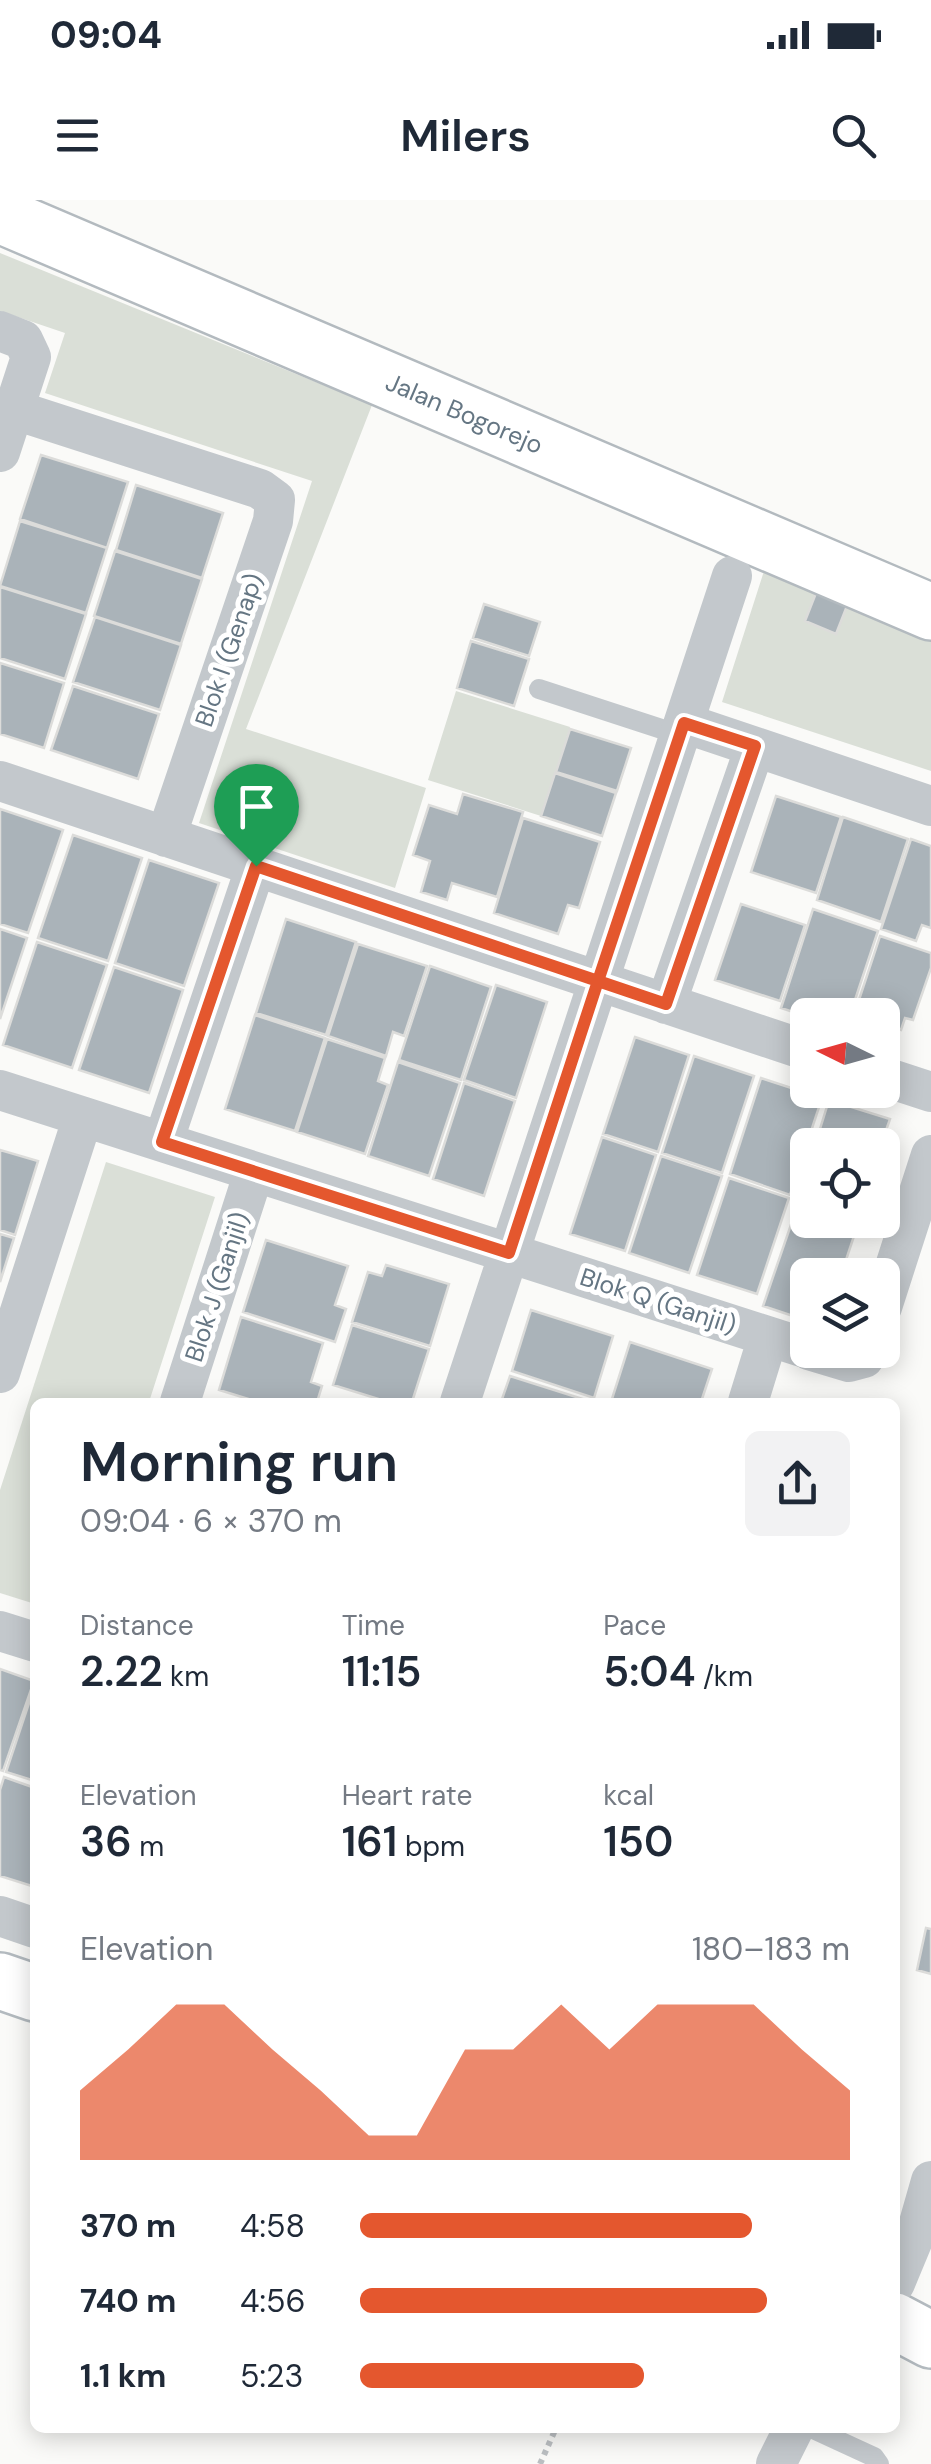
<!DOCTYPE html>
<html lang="en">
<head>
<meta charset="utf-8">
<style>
	:root { --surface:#fff; --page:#f2f2f3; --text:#1f2937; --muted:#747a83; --accent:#e4572e }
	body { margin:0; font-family:"DM Sans",sans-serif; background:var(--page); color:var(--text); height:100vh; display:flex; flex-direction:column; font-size:38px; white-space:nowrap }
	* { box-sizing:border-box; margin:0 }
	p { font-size:32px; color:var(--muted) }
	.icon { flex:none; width:55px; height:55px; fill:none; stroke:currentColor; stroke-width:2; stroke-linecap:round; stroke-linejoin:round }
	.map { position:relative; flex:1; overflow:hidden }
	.drawer { position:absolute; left:30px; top:1198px; width:870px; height:1035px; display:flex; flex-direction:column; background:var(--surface); border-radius:15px; box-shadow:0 5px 25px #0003 }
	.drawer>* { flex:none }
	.needle { width:65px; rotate:275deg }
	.tools { position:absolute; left:790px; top:798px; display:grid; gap:20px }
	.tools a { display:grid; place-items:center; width:110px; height:110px; border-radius:15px; background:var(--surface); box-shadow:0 5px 25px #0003; font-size:50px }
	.pin { position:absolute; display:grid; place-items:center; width:85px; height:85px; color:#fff; margin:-102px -42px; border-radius:50% 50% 50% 0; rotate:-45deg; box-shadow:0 0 10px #0007 }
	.pin .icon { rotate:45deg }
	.round { display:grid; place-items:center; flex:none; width:105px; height:105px; border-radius:15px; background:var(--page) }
	.headline { display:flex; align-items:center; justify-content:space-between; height:170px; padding:0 50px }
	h1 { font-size:55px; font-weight:600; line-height:75px }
	.stats { display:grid; grid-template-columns:repeat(3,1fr); gap:15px; height:170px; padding:10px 50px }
	.stats div { display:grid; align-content:center }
	.stats b { font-size:42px; font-weight:600 }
	.stats small { font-size:28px; font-weight:400 }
	.stats p { font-size:28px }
	.chart { height:280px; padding:20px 50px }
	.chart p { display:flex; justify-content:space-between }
	.chart svg { width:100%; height:180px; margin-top:10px; fill:var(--accent); opacity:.7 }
	ul { padding:0 50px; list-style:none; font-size:32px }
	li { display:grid; grid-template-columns:160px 120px 1fr; align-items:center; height:75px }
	li i { height:25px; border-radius:12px; background:var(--accent) }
	.status { display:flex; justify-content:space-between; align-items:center; height:70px; padding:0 50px; background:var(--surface); direction:ltr }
	.status svg { height:28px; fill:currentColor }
	header { display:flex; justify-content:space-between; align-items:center; height:130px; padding:0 50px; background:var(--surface); font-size:45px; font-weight:600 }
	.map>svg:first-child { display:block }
	.green { fill:#dadfd7 }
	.building { fill:#aab3b9; stroke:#dcdcda; stroke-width:2.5 }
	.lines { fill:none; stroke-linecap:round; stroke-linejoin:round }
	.secondary-casing { stroke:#b3babf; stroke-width:60 }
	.path { stroke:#bbbfc2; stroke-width:6; stroke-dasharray:5 5; stroke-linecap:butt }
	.lane { stroke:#c3c8cc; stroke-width:20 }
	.street { stroke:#c3c8cc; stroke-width:40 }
	.secondary { stroke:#fff; stroke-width:55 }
	.route-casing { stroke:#fff; stroke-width:20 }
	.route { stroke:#e4572e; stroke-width:12 }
	.labels { text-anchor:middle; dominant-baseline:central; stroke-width:10; stroke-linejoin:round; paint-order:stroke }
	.street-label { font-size:25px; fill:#657683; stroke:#fff }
</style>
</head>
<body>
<div class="status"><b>09:04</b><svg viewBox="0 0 49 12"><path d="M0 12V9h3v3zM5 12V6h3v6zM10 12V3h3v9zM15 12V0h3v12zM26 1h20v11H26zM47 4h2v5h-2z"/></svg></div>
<header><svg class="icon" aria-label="menu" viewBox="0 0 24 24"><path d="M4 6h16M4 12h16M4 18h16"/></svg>Milers<svg class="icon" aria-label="search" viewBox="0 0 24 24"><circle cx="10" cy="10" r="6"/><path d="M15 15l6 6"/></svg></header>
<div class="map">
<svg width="931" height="2264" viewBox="0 0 931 2264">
	<rect width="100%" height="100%" fill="#fafaf8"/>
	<path class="green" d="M 0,53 L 372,205 L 246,529 L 426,588 L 395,688 L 199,623 L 312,281 L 45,193 L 65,133 L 0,111 Z
		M 765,368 L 931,439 L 931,571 L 722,502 Z
		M 456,491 L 570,527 L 541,616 L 428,580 Z
		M 106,962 L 215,997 L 149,1202 L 35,1202 L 35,1404 L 0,1393 L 0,1290 Z"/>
	<path class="building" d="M 41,255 L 128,282 L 107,348 L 20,319 Z
		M 136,285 L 223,313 L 202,378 L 116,350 Z
		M 20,321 L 107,348 L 86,413 L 0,386 Z
		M 115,351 L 202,379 L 181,444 L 94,416 Z
		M 0,387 L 86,414 L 65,479 L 0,458 Z
		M 816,393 L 847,406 L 836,434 L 805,421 Z
		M 484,404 L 540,422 L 529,456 L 473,438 Z
		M 95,417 L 181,445 L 160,510 L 73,482 Z
		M 471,441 L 529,459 L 514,506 L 457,488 Z
		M 0,463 L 64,483 L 44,548 L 0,534 Z
		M 73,486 L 159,514 L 138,579 L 51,550 Z
		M 570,529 L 631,548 L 617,591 L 556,572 Z
		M 555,573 L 616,593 L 602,636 L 541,616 Z
		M 463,594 L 523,612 L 497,697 L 452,683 L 447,700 L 421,692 L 430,661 L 413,655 L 429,605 L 457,614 Z
		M 776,596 L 841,617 L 816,693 L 751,672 Z
		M 0,609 L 63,630 L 28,733 L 0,724 Z
		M 843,617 L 908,639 L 881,722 L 817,700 Z
		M 523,618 L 600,642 L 579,708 L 568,705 L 558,734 L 494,713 Z
		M 73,635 L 142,658 L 108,761 L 38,738 Z
		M 911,639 L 931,646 L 931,728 L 922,725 L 916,741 L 881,729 Z
		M 149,660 L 219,683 L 184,786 L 115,763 Z
		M 741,704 L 805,725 L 780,801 L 715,780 Z
		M 813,709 L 878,731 L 850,815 L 808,817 L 781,808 Z
		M 286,719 L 356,742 L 326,835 L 256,813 Z
		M 0,729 L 27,738 L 0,819 Z
		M 880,736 L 931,753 L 931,768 L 913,820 L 905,818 L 901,830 L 882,824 L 882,815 L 854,815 Z
		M 37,742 L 107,765 L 72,868 L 3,845 Z
		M 358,744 L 427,766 L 404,836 L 393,832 L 386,856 L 328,836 Z
		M 430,766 L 491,787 L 461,880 L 399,860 Z
		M 114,767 L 183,790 L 149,893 L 79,870 Z
		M 496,785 L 547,802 L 516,898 L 464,880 Z
		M 255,815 L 325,838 L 295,931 L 225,909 Z
		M 635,837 L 689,855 L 658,952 L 603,934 Z
		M 327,839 L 385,858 L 378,881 L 388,885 L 365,954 L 297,932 Z
		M 694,856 L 754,876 L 722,973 L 662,953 Z
		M 398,862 L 460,883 L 429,976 L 368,956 Z
		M 761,878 L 822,898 L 790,995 L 730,974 Z
		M 464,883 L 515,901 L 484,996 L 433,979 Z
		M 829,900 L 890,919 L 881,945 L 815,945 Z
		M 602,937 L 656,955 L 625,1051 L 570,1034 Z
		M 0,950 L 38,961 L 15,1035 L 0,1030 Z
		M 661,956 L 722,976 L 689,1073 L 629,1053 Z
		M 729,978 L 789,998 L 757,1094 L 697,1075 Z
		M 796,1010 L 808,1014 L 808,1020 L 826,1020 L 856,1030 L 841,1075 L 808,1075 L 808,1121 L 763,1106 Z
		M 0,1034 L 14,1038 L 0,1082 Z
		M 266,1040 L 348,1066 L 335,1105 L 346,1109 L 335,1142 L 243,1112 Z
		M 386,1065 L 449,1084 L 430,1146 L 352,1122 L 368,1072 L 382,1076 Z
		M 531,1110 L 613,1136 L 594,1198 L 512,1171 Z
		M 241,1117 L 323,1143 L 311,1182 L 322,1186 L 317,1202 L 258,1202 L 219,1190 Z
		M 352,1125 L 429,1149 L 412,1202 L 388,1202 L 333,1185 Z
		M 630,1142 L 712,1169 L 701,1202 L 611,1202 Z
		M 510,1176 L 592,1202 L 501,1202 Z
		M 0,1469 L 34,1481 L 3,1571 L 0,1570 Z
		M 35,1485 L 35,1581 L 6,1572 Z
		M 4,1577 L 35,1588 L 35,1687 L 0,1676 L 0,1590 Z
		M 926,1728 L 931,1729 L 931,1774 L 917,1770 Z"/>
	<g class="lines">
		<defs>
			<g id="secondary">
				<path id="s1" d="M 0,15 L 931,412"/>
				<path d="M 0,1781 L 35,1793"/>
				<path d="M 895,2121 L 931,2140"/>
			</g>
		</defs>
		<use href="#secondary" class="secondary-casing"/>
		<path class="path" d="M 540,2264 L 556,2228"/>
		<path class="lane" d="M 539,489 L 680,535
			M 811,2228 L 874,2257 L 879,2264"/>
		<path class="street" d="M 0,131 L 23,140 L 31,157 L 0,252
			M 15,210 L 260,289 L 275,300 L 273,321 L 166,637
			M 684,523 L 931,606
			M 0,581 L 808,851
			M 666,804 L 755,547
			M 882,876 L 931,892
			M 0,890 L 808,1149
			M 163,942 L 256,666
			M 882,1107 L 931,955
			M 809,1150 L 849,1162 L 864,1158 L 869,1150
			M 0,1173 L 83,917
			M 180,1202 L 254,972
			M 460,1202 L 732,376
			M 748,1202 L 768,1137
			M 0,1431 L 35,1442
			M 0,1716 L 35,1728
			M 895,2083 L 917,2030 L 931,1981
			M 776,2264 L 794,2228"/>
		<use href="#secondary" class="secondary"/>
	</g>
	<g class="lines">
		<defs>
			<path id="route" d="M 256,666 L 162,942 L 509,1053 L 598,781 L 666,804 L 755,546 L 684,523 L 598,781 L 256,666"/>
		</defs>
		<use href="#route" class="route-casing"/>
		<use href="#route" class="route"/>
	</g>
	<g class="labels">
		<g class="street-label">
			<text stroke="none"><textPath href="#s1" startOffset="505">Jalan Bogorejo</textPath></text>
			<text transform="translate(229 450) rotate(-71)">Blok I (Genap)</text>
			<text transform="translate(217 1087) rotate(-72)">Blok J (Ganjil)</text>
			<text transform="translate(658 1101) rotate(18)">Blok Q (Ganjil)</text>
		</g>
	</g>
</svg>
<div class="tools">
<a><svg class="needle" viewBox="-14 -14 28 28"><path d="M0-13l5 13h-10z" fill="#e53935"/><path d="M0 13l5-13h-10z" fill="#747a83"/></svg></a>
<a><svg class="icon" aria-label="locate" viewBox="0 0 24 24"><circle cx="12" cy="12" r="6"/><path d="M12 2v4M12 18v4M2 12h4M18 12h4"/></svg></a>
<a><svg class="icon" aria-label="layers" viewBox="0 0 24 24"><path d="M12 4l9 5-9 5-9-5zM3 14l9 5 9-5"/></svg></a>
</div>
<div class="pin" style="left:256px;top:666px;background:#1e9e55"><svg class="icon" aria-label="arrive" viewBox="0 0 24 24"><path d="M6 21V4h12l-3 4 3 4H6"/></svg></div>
<section class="drawer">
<div class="headline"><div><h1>Morning run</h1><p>09:04 · 6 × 370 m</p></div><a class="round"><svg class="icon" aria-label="share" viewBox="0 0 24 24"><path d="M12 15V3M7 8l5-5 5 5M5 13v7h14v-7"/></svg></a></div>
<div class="stats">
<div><p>Distance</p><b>2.22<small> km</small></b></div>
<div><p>Time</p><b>11:15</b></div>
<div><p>Pace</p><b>5:04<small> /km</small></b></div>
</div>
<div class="stats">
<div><p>Elevation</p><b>36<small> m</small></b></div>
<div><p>Heart rate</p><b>161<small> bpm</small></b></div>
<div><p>kcal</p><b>150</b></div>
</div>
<div class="chart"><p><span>Elevation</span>180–183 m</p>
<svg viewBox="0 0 160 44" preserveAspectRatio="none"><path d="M0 44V27L10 17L20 6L30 6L40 17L50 27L60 38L70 38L80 17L90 17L100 6L110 17L120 6L130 6L140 6L150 17L160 27V44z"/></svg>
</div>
<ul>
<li><b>370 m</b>4:58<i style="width:80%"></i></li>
<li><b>740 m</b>4:56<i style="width:83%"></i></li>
<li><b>1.1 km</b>5:23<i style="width:58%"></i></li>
</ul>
</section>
</div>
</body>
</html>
